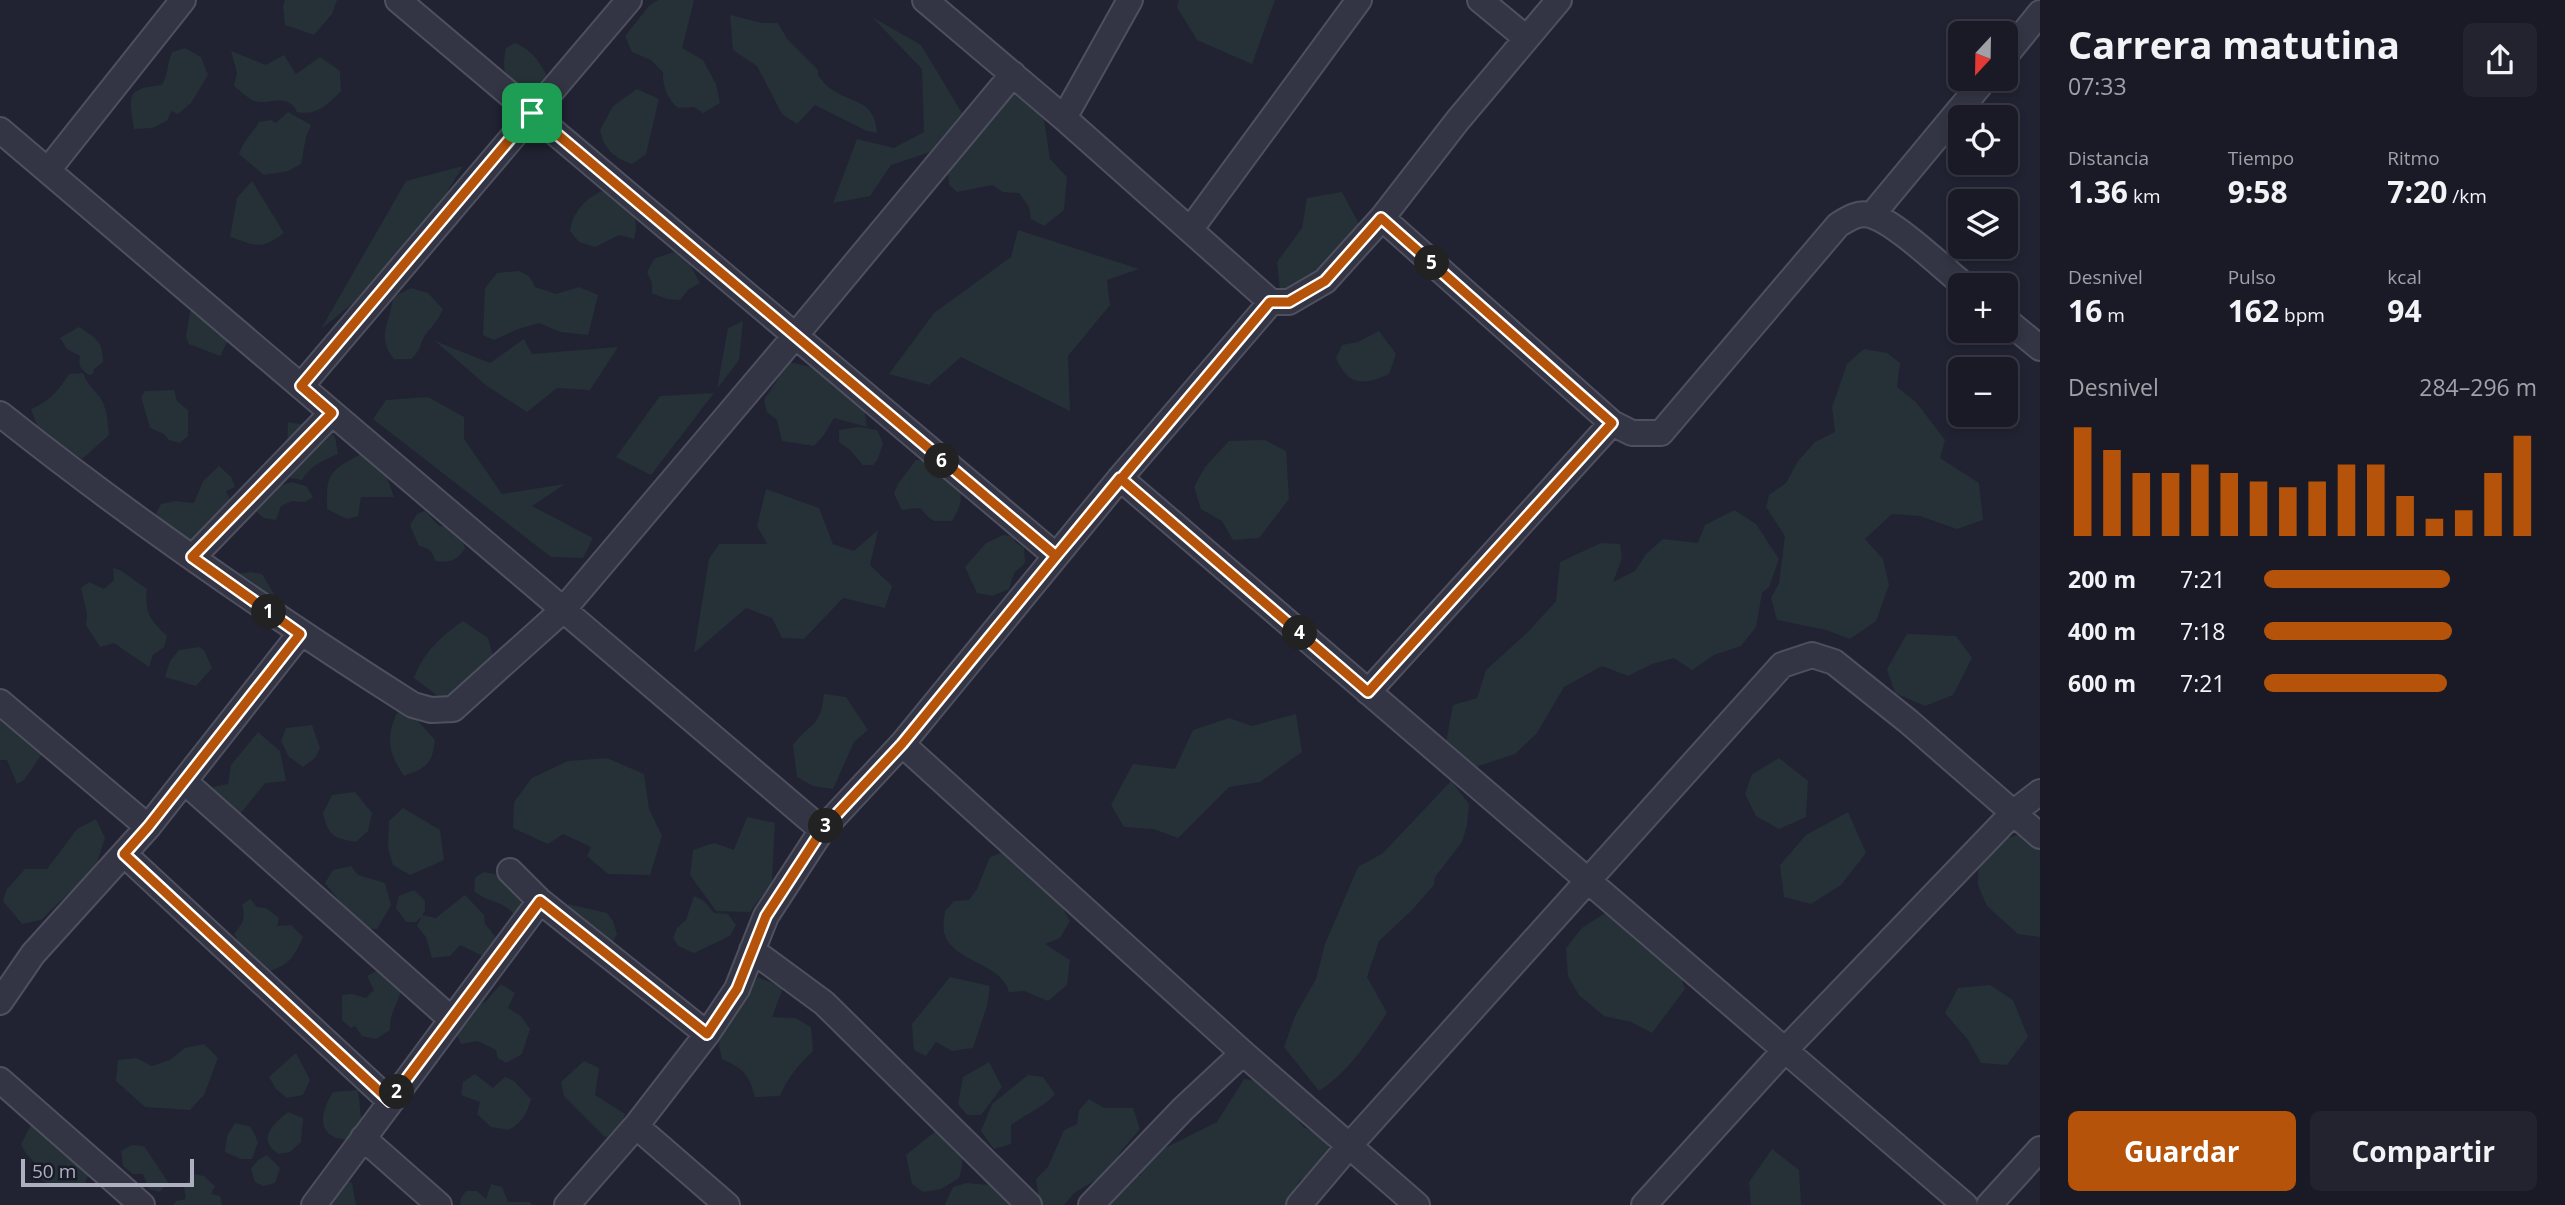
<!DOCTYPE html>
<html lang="es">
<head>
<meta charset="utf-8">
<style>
	:root { --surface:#191a26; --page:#22232e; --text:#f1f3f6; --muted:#9fa1a7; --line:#373843; --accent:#b45309 }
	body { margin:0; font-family:"Open Sans",sans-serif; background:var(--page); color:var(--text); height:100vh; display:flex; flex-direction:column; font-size:26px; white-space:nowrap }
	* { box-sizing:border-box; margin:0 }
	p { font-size:23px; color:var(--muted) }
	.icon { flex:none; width:38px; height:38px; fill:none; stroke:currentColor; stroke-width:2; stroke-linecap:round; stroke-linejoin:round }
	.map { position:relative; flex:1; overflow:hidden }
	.drawer { display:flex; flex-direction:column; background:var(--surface); width:525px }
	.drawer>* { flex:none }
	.needle { width:46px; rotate:202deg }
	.controls { position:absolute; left:1948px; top:21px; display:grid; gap:14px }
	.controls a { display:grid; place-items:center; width:70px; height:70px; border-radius:10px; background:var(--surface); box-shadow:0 4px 10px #0003,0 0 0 2px var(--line); font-size:35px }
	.scale { position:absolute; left:21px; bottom:18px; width:173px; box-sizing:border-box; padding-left:7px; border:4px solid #aeafc1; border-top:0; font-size:19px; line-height:24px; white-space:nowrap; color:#aeafc1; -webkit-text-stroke:5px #191b28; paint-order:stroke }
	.pin { position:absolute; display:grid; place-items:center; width:60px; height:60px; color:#fff; margin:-30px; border-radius:14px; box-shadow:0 4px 10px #0006 }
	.km { position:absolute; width:35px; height:35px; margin:-18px; border-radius:50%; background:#222; color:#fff; font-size:19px; line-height:35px; text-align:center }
	.round { display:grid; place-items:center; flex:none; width:74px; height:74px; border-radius:10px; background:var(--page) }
	.headline { display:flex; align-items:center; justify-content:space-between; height:119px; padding:0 28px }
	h1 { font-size:38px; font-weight:700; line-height:52px }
	.stats { display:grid; grid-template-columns:repeat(3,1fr); gap:10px; height:119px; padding:7px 28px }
	.stats div { display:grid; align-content:center }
	.stats b { font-size:30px; font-weight:700 }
	.stats small { font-size:19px; font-weight:400 }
	.stats p { font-size:19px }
	.chart { height:196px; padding:14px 28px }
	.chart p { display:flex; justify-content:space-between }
	.chart svg { width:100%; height:126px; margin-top:7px; stroke:var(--accent); stroke-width:6 }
	.primary-button { display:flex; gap:14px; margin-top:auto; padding:14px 28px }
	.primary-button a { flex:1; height:80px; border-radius:10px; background:var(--accent); color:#fff; font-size:28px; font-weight:700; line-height:80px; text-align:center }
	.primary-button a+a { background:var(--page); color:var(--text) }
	ul { padding:0 28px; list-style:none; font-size:23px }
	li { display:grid; grid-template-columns:112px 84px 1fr; align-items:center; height:52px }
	li i { height:18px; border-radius:9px; background:var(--accent) }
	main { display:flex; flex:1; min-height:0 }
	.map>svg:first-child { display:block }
	.green { fill:#253137 }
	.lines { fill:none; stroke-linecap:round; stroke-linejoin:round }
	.street-casing { stroke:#4e505f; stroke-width:28 }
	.street { stroke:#343544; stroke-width:24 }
	.route-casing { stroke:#fff; stroke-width:14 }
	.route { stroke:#b45309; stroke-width:9 }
</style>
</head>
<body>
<main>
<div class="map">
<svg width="2040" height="1205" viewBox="0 0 2040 1205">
	<rect width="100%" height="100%" fill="#212333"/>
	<path class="green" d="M 285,0 L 337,0 L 332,14 L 314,35 L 285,25 L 283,6 Z
		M 658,0 L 694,0 L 682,48 L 703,60 L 716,84 L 720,103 L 703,113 L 694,107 L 678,108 C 668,100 662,85 663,72 L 651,60 L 632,52 L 625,36 L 649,6 Z
		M 1179,0 L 1275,0 L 1252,64 L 1197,40 L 1177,7 Z
		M 730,15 L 762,23 L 778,23 L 787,39 L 818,70 L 818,76 C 822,80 826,86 831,89 C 852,104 875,99 877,133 L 867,131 L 815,105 L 797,124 L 782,114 L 757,66 L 733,50 Z
		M 872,17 L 921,45 L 962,113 L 930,152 L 891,165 L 870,196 L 833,203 L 857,139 L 894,148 L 924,132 L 922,69 Z
		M 515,43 C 531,50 537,58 546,74 L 543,89 C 511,88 499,81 506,48 Z
		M 185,48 L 201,57 L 208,75 L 191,103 L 178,114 L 171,111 L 167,121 L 152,128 L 134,129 C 129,95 125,89 162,85 C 168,75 167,64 172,52 Z
		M 231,51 L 266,65 L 284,55 L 296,74 L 320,57 L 340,71 L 341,91 C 327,105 317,116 297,112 C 287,91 270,106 254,101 C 247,98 240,90 234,86 L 237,73 Z
		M 637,89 L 659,99 L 646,154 L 632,164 C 614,158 604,149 600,130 L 613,106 Z
		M 1015,90 L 1044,120 L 1050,159 L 1067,177 L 1064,210 L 1044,226 L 1031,219 L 1029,207 L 1019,193 L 1003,192 L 992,185 L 957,192 L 949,185 L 948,169 Z
		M 288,112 L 311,125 L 306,137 L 301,164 L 288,171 L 264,175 L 239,154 C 243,141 252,134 259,122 L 271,120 L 276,123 Z
		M 463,166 L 404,262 L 321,329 L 406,181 Z
		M 252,181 L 284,233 C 260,251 256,245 230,237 L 237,198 Z
		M 605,190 C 625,205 642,211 634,239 L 619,235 L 595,247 L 579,242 L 570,231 C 572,213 587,196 605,190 Z
		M 1342,192 L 1360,226 C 1333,255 1318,276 1280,291 L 1277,262 L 1302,228 L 1307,198 Z
		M 1018,230 L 1139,269 L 1107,280 L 1110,305 L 1068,356 L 1070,411 L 961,357 L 929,385 L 889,374 L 934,313 L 1011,257 Z
		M 673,252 L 687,259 L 700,283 L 689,289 L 680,300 L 667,299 L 652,293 L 652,283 L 647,272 L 654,259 Z
		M 519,271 L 529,276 L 535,287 L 556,294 L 579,287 L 598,295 L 588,335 L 560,332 L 539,323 L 518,329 L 494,340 L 483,335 L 485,288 L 497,273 Z
		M 411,288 L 428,293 L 443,309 C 438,321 434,324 426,334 C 419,343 423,348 411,359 L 394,359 C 375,336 391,322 393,297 Z
		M 192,301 L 230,337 L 220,356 L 189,344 L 186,336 Z
		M 743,321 L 739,360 L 717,389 L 728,328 Z
		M 79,327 C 96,338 103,341 103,362 L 94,369 L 93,374 L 89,375 C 81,369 78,367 80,356 L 67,349 L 60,338 Z
		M 1379,331 L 1396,354 L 1389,374 C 1363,386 1348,386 1336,358 L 1342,345 L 1358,342 Z
		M 524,339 L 532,354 L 618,347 L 590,390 L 557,388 L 527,412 L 487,386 L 435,341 L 490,363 Z
		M 1864,349 L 1887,353 L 1900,363 L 1897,387 L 1916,402 L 1945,440 L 1940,458 L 1979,483 L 1983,520 L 1957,529 L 1920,516 L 1892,514 L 1865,539 L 1883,559 L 1889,585 L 1876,621 L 1850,639 L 1826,630 L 1777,620 L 1771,598 L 1779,583 L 1785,536 L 1766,507 L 1769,495 L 1786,483 L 1798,461 L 1815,442 L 1835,432 L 1832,407 L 1847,364 Z
		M 789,362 L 824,370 L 863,402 L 867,427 L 834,418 L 824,435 L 814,446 L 782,441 L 777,420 L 767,412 L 764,400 Z
		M 83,373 C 87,384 92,387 99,396 C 107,406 108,423 109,435 L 82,459 L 39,431 L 31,409 C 49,402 59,390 69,374 Z
		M 174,390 L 177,401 L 188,410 L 188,436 L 180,443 L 169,440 L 164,434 L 150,428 L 141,397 L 145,391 Z
		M 714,393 L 651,475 L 616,457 L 660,396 Z
		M 428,397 L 464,417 L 464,439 L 502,494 L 565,484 L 532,506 L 593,538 L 583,558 L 551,557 L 373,419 L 386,400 Z
		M 324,421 L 335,437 L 338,454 C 322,461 311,465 302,480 L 286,477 L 288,422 L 306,425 Z
		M 858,427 L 877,430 L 883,443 L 878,459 L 873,465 L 863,465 L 850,450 L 839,442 L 839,430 Z
		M 1265,440 L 1286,451 L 1289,499 L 1259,538 L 1233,540 L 1222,521 L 1201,509 L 1194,487 L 1205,467 L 1229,441 Z
		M 363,453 L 381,461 L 394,497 L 361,497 L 358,516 L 347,519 L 327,509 C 326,472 330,471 363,453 Z
		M 916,460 L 929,460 C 953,480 973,488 952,521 L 934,521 C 915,509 931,506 902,510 L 894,494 L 898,484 Z
		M 219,466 L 231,477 L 235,487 L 226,491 L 233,506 L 220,543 C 186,542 176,545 156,513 L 161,504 L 175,501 L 194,503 L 203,481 Z
		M 291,482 L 306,486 L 313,497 L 305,502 L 292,501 L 281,506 L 276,520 L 264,518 L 254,510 L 279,486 Z
		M 766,489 L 819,508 L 833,544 L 854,551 L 878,530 L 870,565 L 892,586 L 885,608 L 843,598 L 804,639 L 782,638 L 772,618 L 746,608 L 694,653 L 709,559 L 719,544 L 767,544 L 757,526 Z
		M 1734,510 L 1756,524 L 1779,559 L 1769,587 L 1762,593 L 1756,627 L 1741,646 L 1714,655 L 1692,670 L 1674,658 L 1652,664 L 1628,676 L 1602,666 L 1564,687 L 1537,733 L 1515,754 L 1473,768 L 1446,743 L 1453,705 L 1477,698 L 1486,670 L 1528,632 L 1556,601 L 1560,562 L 1601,543 L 1620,544 L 1622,558 L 1613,582 L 1635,571 L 1646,554 L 1663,539 L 1698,543 L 1705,525 Z
		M 425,511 L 439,526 L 453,525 L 462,536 L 465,549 C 456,561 449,563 435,561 C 433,551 429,548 419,546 L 410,525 L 417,514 Z
		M 1003,535 L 1013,536 L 1015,542 L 1024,548 L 1025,563 L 1014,573 L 1009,589 L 992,596 L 977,593 L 965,567 L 986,543 Z
		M 113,568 L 120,570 L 147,589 C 144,612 150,620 167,636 L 164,647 L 153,655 L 149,667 L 114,643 L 100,647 L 86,625 L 87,614 L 81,588 L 89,582 L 104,589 L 114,580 Z
		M 251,572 L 262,574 L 274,594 L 269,606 L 237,574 Z
		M 463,621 L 488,638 L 494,660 L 461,694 L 443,700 L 414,678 C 423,653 441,636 463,621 Z
		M 1907,634 L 1956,636 L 1972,658 L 1953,695 L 1925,706 L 1895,693 L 1887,669 Z
		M 199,647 L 204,650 L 212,668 L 196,686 L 165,677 L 170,661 L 179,650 Z
		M 824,694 L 846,697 L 868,730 L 854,742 L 833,789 L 813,786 L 797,777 L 793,745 C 811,721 820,729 824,694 Z
		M 408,710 L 435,740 C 432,765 426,768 404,776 C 389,754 385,738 397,713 Z
		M 1296,714 L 1302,752 L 1260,782 L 1229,787 L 1178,838 L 1154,829 L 1124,827 L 1111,805 L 1133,764 L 1175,769 L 1193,730 L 1229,718 L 1252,726 Z
		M 0,719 L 23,736 L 42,754 L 24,780 L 17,784 L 7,760 L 0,760 Z
		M 312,725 L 320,748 L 315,758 L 303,767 L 289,757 L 281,741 L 286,728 Z
		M 258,732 L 280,751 L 286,781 L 265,783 L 237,818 L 213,801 L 213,787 L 228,784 L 231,765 Z
		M 607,758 L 644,774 L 649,809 L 662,836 L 650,875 L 608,874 L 587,856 L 591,847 L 563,834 L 548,844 L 513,828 L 514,802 L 532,778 L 568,761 Z
		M 1779,758 L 1808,781 L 1806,817 L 1779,829 L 1756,816 L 1745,794 L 1752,774 Z
		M 1451,781 L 1469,804 L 1467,825 L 1462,842 L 1435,877 L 1434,885 L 1412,910 L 1379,941 L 1367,977 L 1387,1013 C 1367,1043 1349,1071 1319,1091 L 1284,1047 L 1295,1016 L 1316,979 L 1325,944 L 1358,867 L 1383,853 Z
		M 355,792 L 372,813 L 368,831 L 356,842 C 334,838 328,836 323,813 L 332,795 Z
		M 403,808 L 440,830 L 444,860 L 410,875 L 393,865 L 388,848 L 389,821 Z
		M 1848,812 L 1866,853 L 1841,885 L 1811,904 L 1784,897 L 1780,865 L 1806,835 Z
		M 747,817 L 775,823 L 772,882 L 750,912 L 716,911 L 690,875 L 693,850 L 714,843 L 734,850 Z
		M 96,819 L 105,838 L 95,868 L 41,920 L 22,924 L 3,901 L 7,889 L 25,869 L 47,869 L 77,829 Z
		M 2020,834 L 2040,847 L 2040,937 L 2018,934 L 1987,906 L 1978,885 L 1979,849 Z
		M 1008,850 L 1053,891 L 1070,921 L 1060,938 L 1045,944 L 1070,960 L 1067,985 L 1048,1001 L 1024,991 L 1009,992 C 1001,962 953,963 944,933 C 943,927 944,918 945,911 L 954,901 L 969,900 L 977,889 L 990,857 Z
		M 351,866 L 358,875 L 385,883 L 391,905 L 377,929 L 361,928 L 325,883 L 333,870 Z
		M 483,872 C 513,877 517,880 528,908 L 514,914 C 500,899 490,904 474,891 L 475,878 Z
		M 414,890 L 425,901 L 425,911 L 422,915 L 436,918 L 465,895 L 484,915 L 485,924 L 499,941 L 483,956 L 460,945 L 450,956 L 432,958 L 426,937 L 417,926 L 422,916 L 416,922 L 406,922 L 396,908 L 399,896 Z
		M 694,896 L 704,901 L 714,913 L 728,914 L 736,925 L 730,936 L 694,953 L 678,946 L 673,938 L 677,928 L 686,920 Z
		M 250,899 L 257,907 L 266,908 L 279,918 L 277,926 L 291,925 L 303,937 C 294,958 287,968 263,972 L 250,961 L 234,934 C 243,923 246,918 242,905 Z
		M 568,904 L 607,913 L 613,921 L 617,934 L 612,943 L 570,923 Z
		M 1607,912 L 1648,949 L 1676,962 L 1685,989 L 1652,1033 L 1631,1022 L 1604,1016 L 1579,995 L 1568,976 L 1566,948 L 1582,928 Z
		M 388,965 L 402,982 C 401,1002 389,1010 390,1030 L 376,1039 L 362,1036 L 355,1026 L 351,1028 L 342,1020 L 342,995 L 352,994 L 366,998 L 374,990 L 367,976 Z
		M 758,977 L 783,988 L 772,1017 L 795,1018 L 811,1027 L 813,1051 C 798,1065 788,1077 780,1096 L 755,1097 C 748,1073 745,1070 722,1059 L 719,1045 L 721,1027 L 733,1017 Z
		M 950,977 L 990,986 L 987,1006 L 973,1048 L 952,1051 L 936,1042 L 926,1056 L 914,1050 L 912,1024 Z
		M 501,984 L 515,993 L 508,1008 L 521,1016 L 530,1029 L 522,1054 L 506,1063 L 498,1058 L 496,1050 L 478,1041 L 461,1044 L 456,1034 L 477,1006 L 486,1001 Z
		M 1990,985 L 2013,1000 L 2028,1037 L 2007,1065 L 1981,1063 L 1968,1040 L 1945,1013 L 1958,988 Z
		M 204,1044 L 218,1058 L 204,1095 L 190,1110 L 145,1107 L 116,1081 L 118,1060 L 136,1058 L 152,1066 L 170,1060 L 185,1048 Z
		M 296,1053 L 310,1080 L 303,1095 L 287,1098 L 276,1089 L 269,1077 Z
		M 584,1061 L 599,1068 L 595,1095 L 625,1114 L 618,1135 L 605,1137 L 564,1096 L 561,1082 Z
		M 989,1062 L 1002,1087 L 981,1115 L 967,1115 L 958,1104 L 963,1077 Z
		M 475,1074 L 493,1088 L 505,1077 L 514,1081 L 531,1099 C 527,1114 522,1122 509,1130 L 491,1127 L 477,1114 L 480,1102 L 461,1095 L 463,1082 Z
		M 1028,1075 L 1043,1077 L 1055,1094 C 1042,1109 1027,1113 1011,1125 L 1011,1144 L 994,1149 L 981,1131 L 992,1104 Z
		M 1244,1079 L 1259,1081 L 1294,1114 L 1303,1127 L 1322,1136 L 1331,1152 L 1329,1169 L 1300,1180 L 1287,1205 L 1103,1205 L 1133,1174 L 1140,1176 L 1149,1156 L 1217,1122 Z
		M 358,1090 L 362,1126 L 356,1139 C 319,1143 316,1119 333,1092 Z
		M 1089,1099 L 1104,1108 L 1133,1108 L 1140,1129 L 1121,1151 L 1111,1171 L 1074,1193 L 1064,1205 L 1040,1205 L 1036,1179 L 1048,1167 L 1064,1130 L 1077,1124 L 1079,1110 Z
		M 288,1112 L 303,1118 L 301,1142 L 290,1152 L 279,1154 C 256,1140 273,1124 288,1112 Z
		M 235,1123 L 251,1127 L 258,1142 L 252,1159 L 241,1159 L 225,1152 L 227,1136 Z
		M 42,1124 L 83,1166 L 88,1176 L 84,1186 C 70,1186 51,1191 41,1178 C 37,1173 40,1173 38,1167 C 34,1159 26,1157 21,1144 L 31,1125 Z
		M 937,1130 C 958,1146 968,1150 959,1178 L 941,1189 L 923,1192 L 912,1184 L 906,1155 Z
		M 132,1145 L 144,1146 L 168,1182 L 160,1192 L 149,1189 L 143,1174 L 133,1174 L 123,1166 L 121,1151 Z
		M 1772,1149 L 1799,1170 L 1801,1205 L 1751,1205 L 1749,1182 Z
		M 267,1155 L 280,1168 L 275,1183 L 263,1186 L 255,1182 L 251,1169 L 258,1160 Z
		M 193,1174 L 204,1176 L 215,1186 L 211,1194 L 220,1196 L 222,1205 L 173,1205 L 176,1201 L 186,1199 L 184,1187 Z
		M 342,1180 L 352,1183 L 356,1205 L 331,1205 Z
		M 967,1183 L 999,1186 L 1014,1205 L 945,1205 L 953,1187 Z
		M 491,1184 L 502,1187 L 508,1202 L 530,1202 L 532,1205 L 460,1205 L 461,1198 L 466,1191 L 477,1191 L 486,1199 Z"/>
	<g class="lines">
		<defs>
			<path id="street" d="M 398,0 L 1056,556
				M 925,0 L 1064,118 L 1271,302
				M 1480,0 L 1526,38
				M 2006,55 L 2040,13
				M 1064,118 L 1130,0
				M 0,130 L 822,830
				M 48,170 L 183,0
				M 1872,215 L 1985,79
				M 1382,218 L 1612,423 L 1632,433 L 1661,433 L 1838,225 C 1849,218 1860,211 1873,216 C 1896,223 1943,268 1964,285
				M 1190,230 L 1359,0
				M 2006,320 L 2040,348
				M 301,386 L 629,0
				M 0,414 C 132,519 271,615 413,705 L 431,710 L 453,709 L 563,610 L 795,336 L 1013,74
				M 1120,478 L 1965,1205
				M 193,557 L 332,413
				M 1368,692 L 1612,423
				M 0,702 L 148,827
				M 902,744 L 1243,1053 L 1417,1205
				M 185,782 L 451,1019
				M 124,854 L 390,1101
				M 510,871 L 540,901 L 707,1034
				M 752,950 L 824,1003 L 1029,1205
				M 0,1002 L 33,954 L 148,827 L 300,634
				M 0,1080 L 142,1205
				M 636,1126 L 727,1205
				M 363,1138 L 439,1205
				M 314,1205 L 540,901
				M 567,1205 L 636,1126 L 707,1034 L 737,989 L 766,916 L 822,830 L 902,744 L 1120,478 L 1271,302 L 1289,302 L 1325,281 L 1382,218 L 1458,120 L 1559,0
				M 1091,1205 L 1183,1109 L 1243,1053
				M 1299,1205 L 1349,1146 L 1782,665 L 1812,655 L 1834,662 L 1909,722 L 2040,836
				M 1644,1205 L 1785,1050 L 2013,813 L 2040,792
				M 1989,1205 L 2040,1149"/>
		</defs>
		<use href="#street" class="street-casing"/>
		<use href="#street" class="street"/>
	</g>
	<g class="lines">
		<defs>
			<path id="route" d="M 532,113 L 301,386 L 332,413 L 192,557 L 300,634 L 148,827 L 124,854 L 390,1101 L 540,901 L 707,1034 L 737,989 L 766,916 L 822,830 L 902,744 L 1120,478 L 1368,692 L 1612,423 L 1381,218 L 1325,281 L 1289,302 L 1270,302 L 1056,556 L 532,113"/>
		</defs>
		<use href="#route" class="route-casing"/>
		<use href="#route" class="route"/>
	</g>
</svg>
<div class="controls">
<a><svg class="needle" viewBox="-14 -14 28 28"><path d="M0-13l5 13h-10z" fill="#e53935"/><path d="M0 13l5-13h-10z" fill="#9fa1a7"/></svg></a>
<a><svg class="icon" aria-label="locate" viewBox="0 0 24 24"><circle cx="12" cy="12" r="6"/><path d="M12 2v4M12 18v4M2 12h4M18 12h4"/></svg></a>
<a><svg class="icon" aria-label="layers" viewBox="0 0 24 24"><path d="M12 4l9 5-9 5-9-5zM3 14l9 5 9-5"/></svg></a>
<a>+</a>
<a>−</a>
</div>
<div class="scale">50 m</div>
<div class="pin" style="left:532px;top:113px;background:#1e9e55"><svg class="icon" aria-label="arrive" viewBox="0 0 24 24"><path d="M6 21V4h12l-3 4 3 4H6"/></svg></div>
<b class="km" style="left:269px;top:612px">1</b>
<b class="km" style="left:397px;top:1092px">2</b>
<b class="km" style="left:826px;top:826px">3</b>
<b class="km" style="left:1300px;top:633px">4</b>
<b class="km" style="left:1432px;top:263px">5</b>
<b class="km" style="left:942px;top:461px">6</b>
</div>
<section class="drawer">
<div class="headline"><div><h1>Carrera matutina</h1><p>07:33</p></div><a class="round"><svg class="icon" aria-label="share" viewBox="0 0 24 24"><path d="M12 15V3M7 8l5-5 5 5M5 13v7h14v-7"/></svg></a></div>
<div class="stats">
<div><p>Distancia</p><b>1.36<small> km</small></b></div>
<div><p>Tiempo</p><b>9:58</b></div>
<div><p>Ritmo</p><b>7:20<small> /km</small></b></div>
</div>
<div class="stats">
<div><p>Desnivel</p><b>16<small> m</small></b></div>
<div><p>Pulso</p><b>162<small> bpm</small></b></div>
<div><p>kcal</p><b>94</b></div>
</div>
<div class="chart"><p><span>Desnivel</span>284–296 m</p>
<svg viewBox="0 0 160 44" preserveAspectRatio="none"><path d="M5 44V6M15 44V14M25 44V22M35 44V22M45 44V19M55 44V22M65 44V25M75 44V27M85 44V25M95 44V19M105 44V19M115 44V30M125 44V38M135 44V35M145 44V22M155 44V9"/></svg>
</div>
<ul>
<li><b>200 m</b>7:21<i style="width:68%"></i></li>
<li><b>400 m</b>7:18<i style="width:69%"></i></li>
<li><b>600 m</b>7:21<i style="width:67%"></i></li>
</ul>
<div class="primary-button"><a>Guardar</a><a>Compartir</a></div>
</section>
</main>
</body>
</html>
